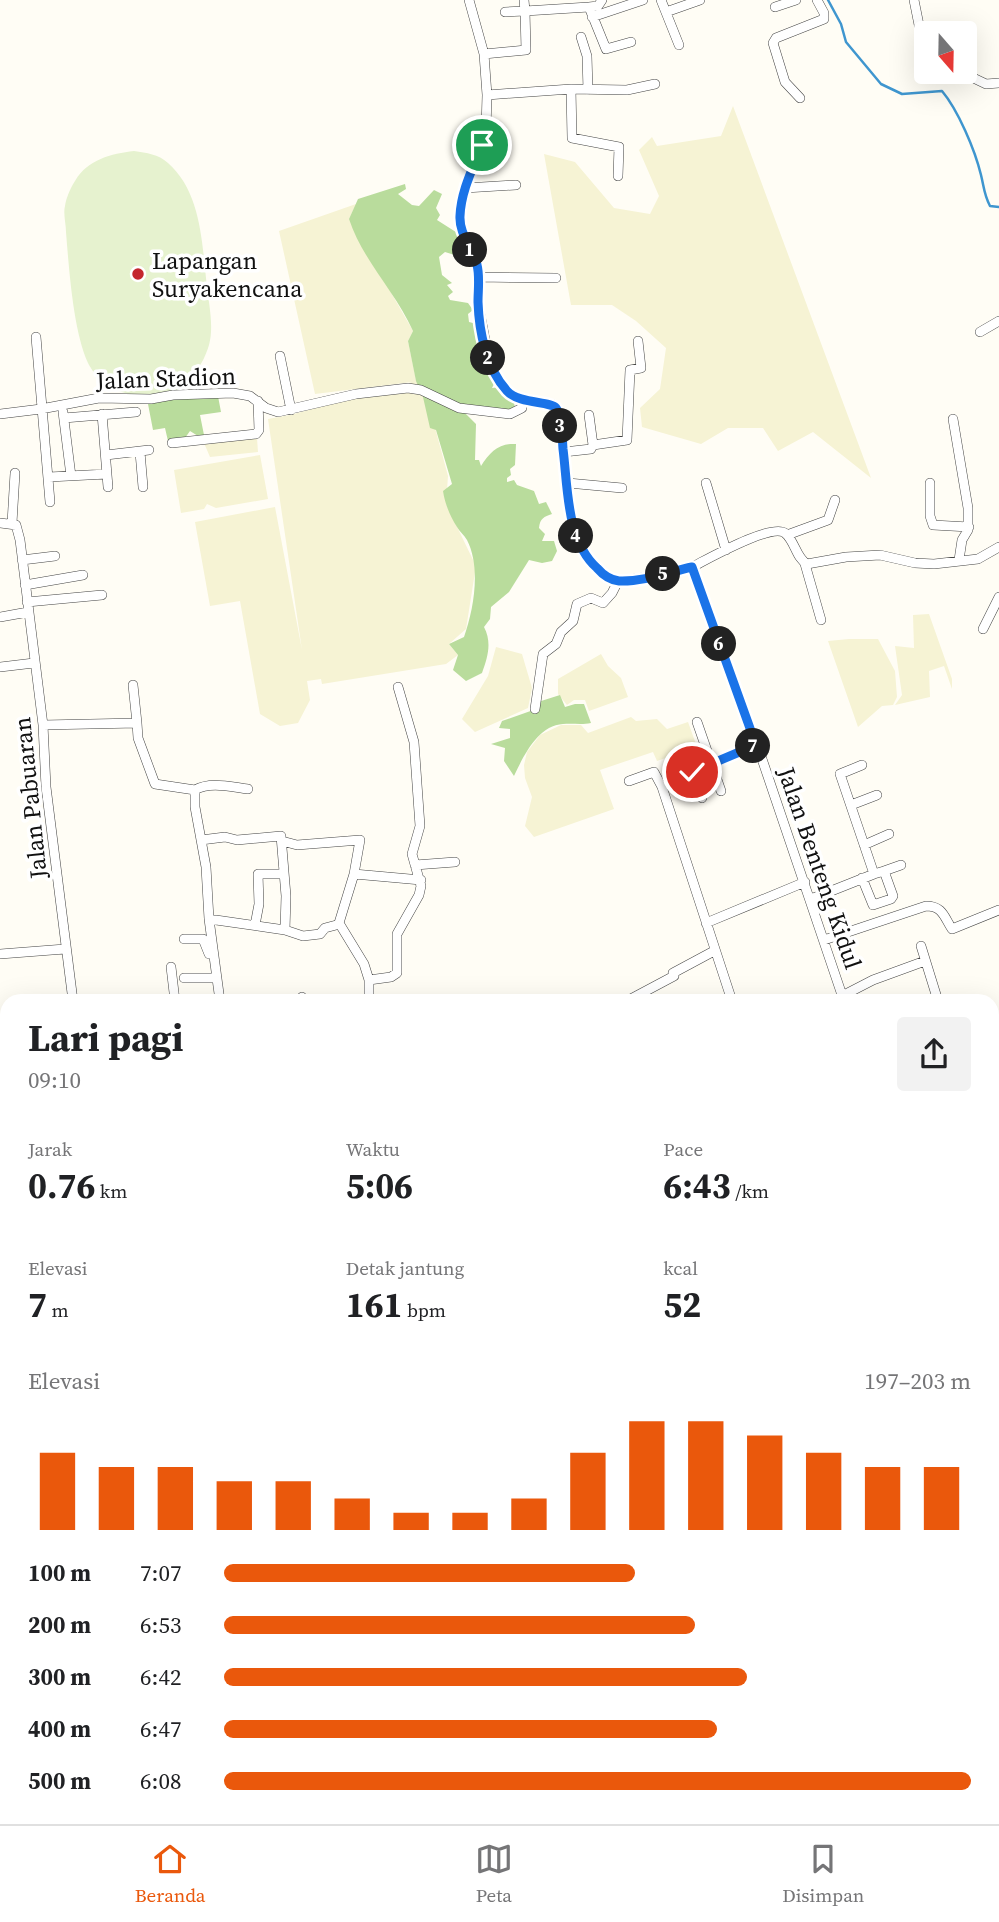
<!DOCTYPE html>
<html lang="id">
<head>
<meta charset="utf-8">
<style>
	:root { --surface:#fff; --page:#f2f2f2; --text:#202124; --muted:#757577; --line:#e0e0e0; --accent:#ea580c }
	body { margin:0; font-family:"Source Serif 4",serif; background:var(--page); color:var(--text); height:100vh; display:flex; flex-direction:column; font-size:26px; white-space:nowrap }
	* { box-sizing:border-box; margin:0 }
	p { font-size:23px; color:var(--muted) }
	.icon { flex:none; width:38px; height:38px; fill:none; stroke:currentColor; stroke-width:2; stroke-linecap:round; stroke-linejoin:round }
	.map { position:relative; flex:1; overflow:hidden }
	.drawer { position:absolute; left:0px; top:994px; width:999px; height:831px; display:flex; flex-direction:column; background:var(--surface); border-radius:21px 21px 0 0; box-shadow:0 7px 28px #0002 }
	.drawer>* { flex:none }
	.needle { width:46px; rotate:160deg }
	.buttons { position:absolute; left:914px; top:21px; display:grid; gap:14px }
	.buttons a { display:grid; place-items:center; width:63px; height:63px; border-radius:7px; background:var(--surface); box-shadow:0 7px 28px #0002; font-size:35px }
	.pin { position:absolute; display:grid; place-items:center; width:60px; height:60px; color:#fff; margin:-30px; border:4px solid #fff; border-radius:50%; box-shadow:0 2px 7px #0007 }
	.km { position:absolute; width:35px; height:35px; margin:-18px; border-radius:50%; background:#222; color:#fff; font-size:19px; line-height:35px; text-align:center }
	.round { display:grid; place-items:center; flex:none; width:74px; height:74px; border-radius:7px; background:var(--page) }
	.overview { display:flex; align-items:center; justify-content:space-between; height:119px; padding:0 28px }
	h1 { font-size:38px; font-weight:700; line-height:52px }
	.figures { display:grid; grid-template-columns:repeat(3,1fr); gap:10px; height:119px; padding:7px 28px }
	.figures div { display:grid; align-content:center }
	.figures b { font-size:35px; font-weight:700 }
	.figures small { font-size:19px; font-weight:400 }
	.figures p { font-size:19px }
	.chart { height:196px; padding:14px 28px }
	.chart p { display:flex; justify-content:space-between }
	.chart svg { width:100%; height:126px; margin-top:7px; stroke:var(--accent); stroke-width:6 }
	ul { padding:0 28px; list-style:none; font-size:23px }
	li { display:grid; grid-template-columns:112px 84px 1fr; align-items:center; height:52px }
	li i { height:18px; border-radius:9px; background:var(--accent) }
	.tabs { display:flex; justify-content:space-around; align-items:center; height:98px; border-top:2px solid var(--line); background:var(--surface); font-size:19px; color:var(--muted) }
	.tabs a { display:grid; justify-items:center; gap:4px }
	.tabs .selected { color:var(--accent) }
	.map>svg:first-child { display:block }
	.farmland { fill:#f6f3d4 }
	.forest { fill:#b9dc9c }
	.pitch { fill:#e6f2cf }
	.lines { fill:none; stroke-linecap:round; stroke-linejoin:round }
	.stream { stroke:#3f96cf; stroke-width:2.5 }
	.minor-casing { stroke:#444; stroke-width:10 }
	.major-casing { stroke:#222; stroke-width:12 }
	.highway-casing { stroke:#222; stroke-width:14 }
	.minor { stroke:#fff; stroke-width:9 }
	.major { stroke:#f9d66b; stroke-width:10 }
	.highway { stroke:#f5a25d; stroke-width:12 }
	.rail-casing { stroke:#c4262e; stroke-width:5 }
	.rail { stroke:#fff; stroke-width:2.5; stroke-dasharray:8; stroke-linecap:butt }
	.route-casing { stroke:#fff; stroke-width:14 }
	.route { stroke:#1a73e8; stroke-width:9 }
	.poi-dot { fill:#c4262e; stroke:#fff; stroke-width:2.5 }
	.labels { text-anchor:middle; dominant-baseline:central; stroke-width:7; stroke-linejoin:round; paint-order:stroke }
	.poi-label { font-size:24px; fill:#111; stroke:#fff; text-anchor:start }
	.street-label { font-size:24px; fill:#111; stroke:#fff }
</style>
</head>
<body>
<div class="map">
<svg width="999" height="1824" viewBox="0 0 999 1824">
	<rect width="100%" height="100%" fill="#fffdf5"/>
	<path class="farmland" d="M 733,106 L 871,478 L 813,432 L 778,451 L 763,428 L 728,428 L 701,444 L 642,427 L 640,408 L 660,389 L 666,348 L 636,321 L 612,305 L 571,305 L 544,154 L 575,162 L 614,208 L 650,214 L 659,196 L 639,150 L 652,137 L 657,146 L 721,136 Z
		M 356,204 L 349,219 L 413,331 L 408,341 L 416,380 L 422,379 L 448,476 L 446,504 L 476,566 L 466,629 L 449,644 L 458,655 L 446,664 L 322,684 L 321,679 L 307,681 L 310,700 L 298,723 L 280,726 L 260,714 L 240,601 L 210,606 L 195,522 L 275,507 L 302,650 L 268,419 L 290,415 L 412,382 L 315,394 L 279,231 Z
		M 257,438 L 258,452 L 210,457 L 204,443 Z
		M 260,455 L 268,499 L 216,508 L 207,504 L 204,509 L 181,513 L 174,470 Z
		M 929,614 L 952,679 L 952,689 L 944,666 L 929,671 L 930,697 L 895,705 L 902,695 L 895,646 L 914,648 L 913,615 Z
		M 849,639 L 878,639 L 895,671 L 897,697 L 893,705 L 882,706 L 858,727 L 828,641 Z
		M 496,647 L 522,654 L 532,688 L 528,708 L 475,732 L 462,719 L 488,676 Z
		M 601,654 L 608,666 L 621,678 L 628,697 L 589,711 L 585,700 L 574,700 L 567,705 L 558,694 L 558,679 Z
		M 631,717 L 636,721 L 657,719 L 667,729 L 688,722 L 697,747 L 657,761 L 653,752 L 600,770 L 614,809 L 534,837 L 525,826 L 532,797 L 525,778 L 524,765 L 527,752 L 540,735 L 561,725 L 581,725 L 588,733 Z"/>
	<path class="forest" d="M 405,184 L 406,189 L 398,194 L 412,205 L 419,206 L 434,190 L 442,194 L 436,208 L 440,215 L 437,220 L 459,234 L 458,241 L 464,252 L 461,257 L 445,252 L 439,257 L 442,275 L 452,283 L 447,285 L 453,292 L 448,296 L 450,300 L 468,303 L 473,310 L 468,314 L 469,322 L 473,323 L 478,319 L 486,323 L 480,337 L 481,343 L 488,347 L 480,351 L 479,355 L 489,353 L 492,359 L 487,372 L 496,380 L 492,388 L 501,387 L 514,403 L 516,412 L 465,413 L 476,424 L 475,460 L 479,460 L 481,466 C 490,452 499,443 516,444 L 515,465 L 510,469 L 511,475 L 507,478 L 507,482 L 514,480 L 517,485 L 534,491 L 539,504 L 546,502 L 552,514 C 544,517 540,518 539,528 L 545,534 L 542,541 L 554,541 L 557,551 L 552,561 L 542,563 L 529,560 L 509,592 L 491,607 L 490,619 L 484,627 C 492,642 488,657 482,673 L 466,681 L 453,670 L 458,655 L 449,644 L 464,637 C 474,609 481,567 467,540 C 464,535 460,532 457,527 C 450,516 445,504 443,491 L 452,484 L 436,430 L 430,428 L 423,397 L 416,381 L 408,341 L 413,331 C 395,291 363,261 349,219 L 358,199 Z
		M 217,391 L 221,412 L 200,415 L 204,435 L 198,436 L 190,431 L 185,438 L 168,441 L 165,428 L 153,430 L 148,404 Z
		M 560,695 L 565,707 L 575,704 L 584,704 L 591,723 C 581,725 573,723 563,724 C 538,725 523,757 514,776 L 504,761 L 505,748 L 491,744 L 510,738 L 510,729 L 499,728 L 502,721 L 539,708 L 538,702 Z"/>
	<path class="pitch" d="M 134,151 C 147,153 158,154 168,163 C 202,193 202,245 207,287 C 209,305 214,327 209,345 C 202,369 182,396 155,397 C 140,397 117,393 104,384 C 98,379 91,369 88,363 C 73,330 69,268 66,232 C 66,224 63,213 65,206 C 66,198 71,187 75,181 C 88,159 111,154 134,151 Z"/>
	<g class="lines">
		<path class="stream" d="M 828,0 L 841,24 L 846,42 L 881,84 L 902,94 L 942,91 C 958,110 975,150 981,175 C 984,187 984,195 990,206 L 999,207
			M 268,1824 L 275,1818
			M 414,1824 L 415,1818"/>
		<defs>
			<path id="minor" d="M 469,0 L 484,54 L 487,95 L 486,130 L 462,198 L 460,218 L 463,237 L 478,266 L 478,303 L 489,361 L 500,382 L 513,396 L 539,404 L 552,404 L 556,408 L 562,433 L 571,518 L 579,544 L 593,564 L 603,575 L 618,581 L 641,578 L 692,567 L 762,759 L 844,1001
				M 661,0 L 679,45
				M 914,0 L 922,40 L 926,48
				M 589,7 L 598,6 L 602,0
				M 775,7 L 796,0
				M 505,12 L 525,11 L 524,0
				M 666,12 L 700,0
				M 592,17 L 643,0
				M 581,37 L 587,56 L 588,90
				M 484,54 L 526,50 L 525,11 L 589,7 L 606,49 L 631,42
				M 961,72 L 986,84 L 999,83
				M 571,89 L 572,138 L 619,147 L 618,176
				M 487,95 L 571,89 L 627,90 L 655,84
				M 800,98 L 785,82 L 773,43 L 776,38 L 824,19 L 824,13 L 817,0
				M 465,188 L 516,185
				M 478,277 L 556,278
				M 980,332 L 999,321
				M 36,337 L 50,502
				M 280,356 L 291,410
				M 63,412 L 71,476
				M 0,414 L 41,409 L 99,398 L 151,399 L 173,395 L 233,393 L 250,396 L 266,408 L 278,412 L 356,394 L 408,388 L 421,390 L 459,408 L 510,414 L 522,408 L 522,400
				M 102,414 L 108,487
				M 589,415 L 593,445
				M 64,418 L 136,412
				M 953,419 L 968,508 L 968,530 L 962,540 L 959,560
				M 172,443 L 256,434 L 259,430 L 258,401
				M 140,452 L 143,487
				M 564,452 L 591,449 L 593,445 L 627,440 L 630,370 L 641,368 L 638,341
				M 106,455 L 149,450
				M 49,477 L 107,474
				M 568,483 L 622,488
				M 706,483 L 726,550
				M 930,483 L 930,516 L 933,525 L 969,527
				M 0,523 L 16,525 L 20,540 L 43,725 L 46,787 L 73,1001
				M 12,523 L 15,473
				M 787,535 L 828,520 L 835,500
				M 22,560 L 55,556
				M 805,564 L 821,620
				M 692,567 C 708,559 771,523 785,533 C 795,541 796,558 807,564 L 846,557 L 880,555 L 915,563 L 934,564 L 978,559 L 999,547
				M 25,585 L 83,575
				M 27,602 L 102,595
				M 0,617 L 28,612
				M 983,629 L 999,597
				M 0,667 L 34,663
				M 133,685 L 137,723
				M 535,709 L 543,654 L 556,644 L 561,632 L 573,621 L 577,604 L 591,598 L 603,603 L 612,593 L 618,581
				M 697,722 L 721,791
				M 43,725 L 137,723 L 138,738 L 155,784 L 195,790 L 195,807 L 206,867 L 209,919 L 220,1001
				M 692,772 L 702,798
				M 629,781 L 654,772 L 662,787
				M 195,790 C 210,781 231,787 248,789
				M 851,805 L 877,795
				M 201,840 L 225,837 L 237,840 L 281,836 L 286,896 L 285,930
				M 282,841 L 297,845 L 360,840 L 354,874 L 339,923 L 364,964 L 369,980
				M 864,845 L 889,834
				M 415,865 L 455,862
				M 884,871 L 901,865
				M 354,874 L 421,880
				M 862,878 L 873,905 L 891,899 L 893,896 L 884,871 L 874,874
				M 811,899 L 874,874 L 840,774 L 862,765
				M 209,919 L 285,930 L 303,936 L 320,934 L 325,928 L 340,924
				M 706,923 L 805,882
				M 255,925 L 259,904 L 258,874 L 284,874
				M 184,939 L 203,939 L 209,954
				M 824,940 L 926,906 C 943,906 944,917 952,929 L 999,910
				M 921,946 L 938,1001
				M 0,954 L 65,949
				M 171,967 L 175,1001
				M 184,978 L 215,978
				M 842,996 L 873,980 L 925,961
				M 301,1001 L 302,997
				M 369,1001 L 369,980 L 391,977 L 397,973 L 397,934 L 419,895 L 421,886 L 412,854 L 420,826 L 414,742 L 398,687
				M 627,1001 L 674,976 L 673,973 L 714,951
				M 732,1001 L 662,787 L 756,745
				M 0,1042 L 7,1042
				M 0,1074 L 5,1077 L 6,1099 L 0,1102
				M 992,1151 L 999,1150
				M 0,1202 L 7,1201
				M 992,1277 L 999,1277
				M 0,1299 L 7,1298
				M 992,1323 L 999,1323
				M 992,1422 L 999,1422
				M 0,1424 L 7,1424
				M 0,1448 L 7,1447
				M 992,1495 L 999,1494
				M 0,1580 L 7,1578
				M 0,1797 L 7,1797
				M 52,1818 L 54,1824
				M 493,1818 L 497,1824
				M 568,1818 L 572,1824
				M 707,1818 L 707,1824
				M 222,1824 L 224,1818
				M 259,1824 L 265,1818
				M 406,1824 L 409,1818
				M 775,1824 L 775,1818"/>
			<path id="major" d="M 0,1669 L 7,1667
				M 0,1678 L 7,1677"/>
			<path id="highway" d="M 992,1627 L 999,1626
				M 970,1818 L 970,1824"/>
		</defs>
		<use href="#minor" class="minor-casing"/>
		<use href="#major" class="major-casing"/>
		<use href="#highway" class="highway-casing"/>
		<use href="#minor" class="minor"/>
		<use href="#major" class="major"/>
		<use href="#highway" class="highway"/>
		<defs>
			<path id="rail" d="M 992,1345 L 999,1344
				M 0,1437 L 7,1437"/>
		</defs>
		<use href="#rail" class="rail-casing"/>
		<use href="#rail" class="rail"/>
	</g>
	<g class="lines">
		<defs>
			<path id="route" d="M 482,145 C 473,168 461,191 460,216 C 459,235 473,247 477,265 C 480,276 478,290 478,302 C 479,331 486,368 507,391 C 519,404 550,401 556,408 C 563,417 562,438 563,449 C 568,488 566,540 597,568 C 603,575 610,580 619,581 C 643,582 669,572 692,567 L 756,745 L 692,772"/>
		</defs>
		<use href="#route" class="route-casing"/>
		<use href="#route" class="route"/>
	</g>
	<circle class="poi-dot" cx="138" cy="274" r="7"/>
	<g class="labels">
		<g class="poi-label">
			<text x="152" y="260">Lapangan<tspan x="152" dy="28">Suryakencana</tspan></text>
		</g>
		<g class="street-label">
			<text transform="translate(166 378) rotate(-2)">Jalan Stadion</text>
			<text transform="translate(30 798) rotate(-96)">Jalan Pabuaran</text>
			<text transform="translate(820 868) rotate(71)">Jalan Benteng Kidul</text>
		</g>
	</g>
</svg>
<div class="buttons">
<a><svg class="needle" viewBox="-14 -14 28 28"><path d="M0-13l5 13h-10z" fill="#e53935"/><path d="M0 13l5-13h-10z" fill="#757577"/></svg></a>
</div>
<div class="pin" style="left:482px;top:145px;background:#1e9e55"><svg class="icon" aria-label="arrive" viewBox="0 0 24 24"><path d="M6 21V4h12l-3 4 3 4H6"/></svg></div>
<div class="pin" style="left:692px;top:772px;background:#d93025"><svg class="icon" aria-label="check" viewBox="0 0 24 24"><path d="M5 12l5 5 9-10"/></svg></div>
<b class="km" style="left:470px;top:250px">1</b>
<b class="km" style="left:488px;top:358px">2</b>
<b class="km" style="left:560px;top:426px">3</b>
<b class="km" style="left:576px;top:536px">4</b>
<b class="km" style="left:663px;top:574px">5</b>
<b class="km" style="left:719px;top:644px">6</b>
<b class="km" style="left:753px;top:746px">7</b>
<section class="drawer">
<div class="overview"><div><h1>Lari pagi</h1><p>09:10</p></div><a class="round"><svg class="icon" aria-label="share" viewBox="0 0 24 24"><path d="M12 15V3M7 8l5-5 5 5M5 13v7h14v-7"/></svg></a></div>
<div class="figures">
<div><p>Jarak</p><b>0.76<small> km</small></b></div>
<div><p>Waktu</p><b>5:06</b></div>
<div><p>Pace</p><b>6:43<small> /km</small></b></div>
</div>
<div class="figures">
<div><p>Elevasi</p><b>7<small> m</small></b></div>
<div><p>Detak jantung</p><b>161<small> bpm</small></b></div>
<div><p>kcal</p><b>52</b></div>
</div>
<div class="chart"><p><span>Elevasi</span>197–203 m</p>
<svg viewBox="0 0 160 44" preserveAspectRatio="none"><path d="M5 44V17M15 44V22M25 44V22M35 44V27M45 44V27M55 44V33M65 44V38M75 44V38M85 44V33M95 44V17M105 44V6M115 44V6M125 44V11M135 44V17M145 44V22M155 44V22"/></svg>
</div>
<ul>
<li><b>100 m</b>7:07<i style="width:55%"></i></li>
<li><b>200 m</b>6:53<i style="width:63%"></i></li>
<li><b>300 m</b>6:42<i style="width:70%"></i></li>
<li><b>400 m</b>6:47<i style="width:66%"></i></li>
<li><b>500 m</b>6:08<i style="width:100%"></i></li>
</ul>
</section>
</div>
<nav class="tabs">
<a class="selected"><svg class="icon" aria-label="home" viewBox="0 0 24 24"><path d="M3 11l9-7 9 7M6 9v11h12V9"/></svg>Beranda</a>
<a><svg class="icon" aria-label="map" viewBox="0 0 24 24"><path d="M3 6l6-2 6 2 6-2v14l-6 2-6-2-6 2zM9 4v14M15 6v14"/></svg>Peta</a>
<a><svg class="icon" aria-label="saved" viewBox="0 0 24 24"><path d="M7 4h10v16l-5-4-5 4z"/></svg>Disimpan</a>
</nav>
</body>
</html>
